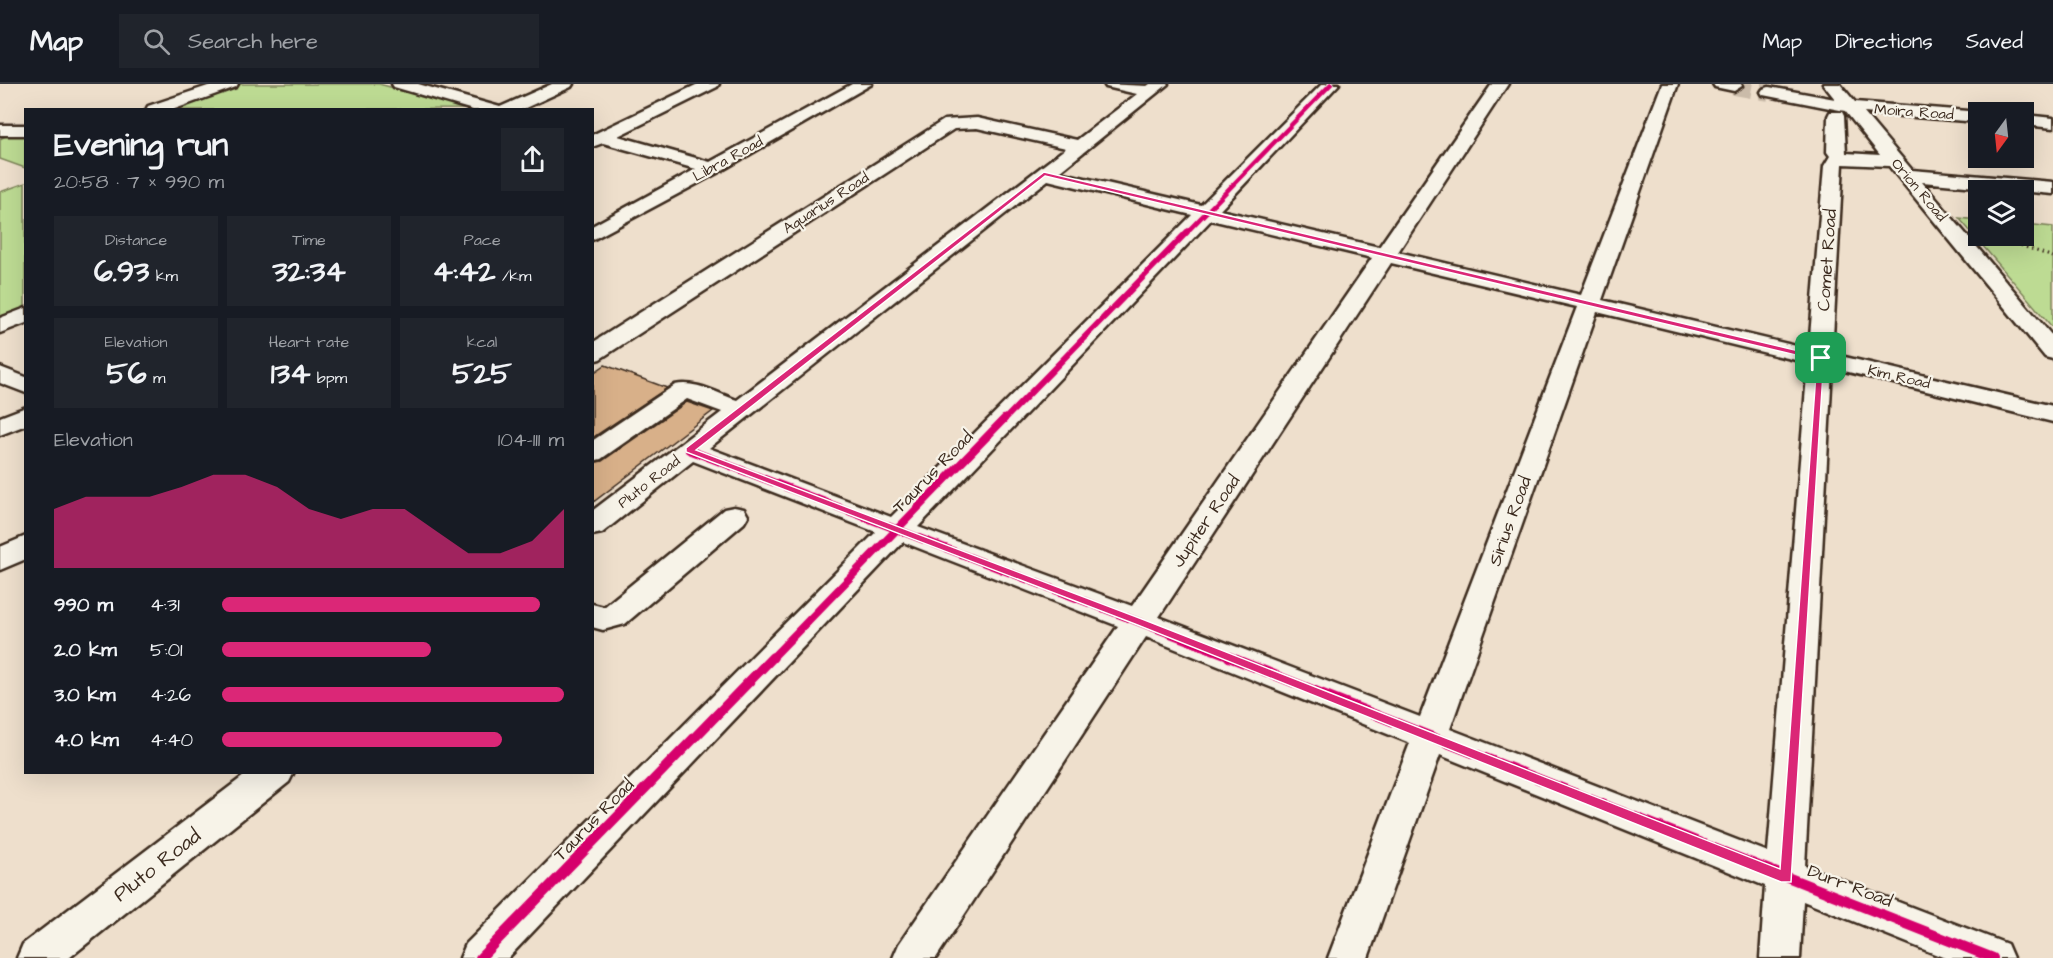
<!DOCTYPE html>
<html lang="en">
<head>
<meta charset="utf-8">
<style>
	:root { --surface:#171b24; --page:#20242c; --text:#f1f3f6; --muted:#9ea1a6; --line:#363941; --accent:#db2777 }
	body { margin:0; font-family:"Architects Daughter",sans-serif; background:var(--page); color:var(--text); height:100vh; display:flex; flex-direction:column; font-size:22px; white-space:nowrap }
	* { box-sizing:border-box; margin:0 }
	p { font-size:20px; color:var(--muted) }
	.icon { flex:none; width:33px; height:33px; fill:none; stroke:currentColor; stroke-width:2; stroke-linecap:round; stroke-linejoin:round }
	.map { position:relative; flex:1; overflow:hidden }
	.details { position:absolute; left:24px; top:24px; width:570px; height:666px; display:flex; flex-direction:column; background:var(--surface); border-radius:0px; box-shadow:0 6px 24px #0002 }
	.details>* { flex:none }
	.needle { width:39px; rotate:195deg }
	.controls { position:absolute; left:1968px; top:18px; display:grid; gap:12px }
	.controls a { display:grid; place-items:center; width:66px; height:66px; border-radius:0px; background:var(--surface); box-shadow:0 6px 24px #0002; font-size:30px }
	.pin { position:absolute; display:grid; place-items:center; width:51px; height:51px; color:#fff; margin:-26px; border-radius:12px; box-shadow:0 3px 9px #0006 }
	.round { display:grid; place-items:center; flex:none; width:63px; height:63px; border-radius:0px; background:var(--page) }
	.headline { display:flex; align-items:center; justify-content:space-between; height:102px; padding:0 30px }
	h1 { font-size:33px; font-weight:700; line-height:45px }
	.metrics { display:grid; grid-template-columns:repeat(3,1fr); gap:9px; height:102px; padding:6px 30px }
	.metrics div { display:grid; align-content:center; border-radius:0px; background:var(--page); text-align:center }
	.metrics b { font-size:30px; font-weight:700 }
	.metrics small { font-size:16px; font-weight:400 }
	.metrics p { font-size:16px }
	.chart { height:168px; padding:12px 30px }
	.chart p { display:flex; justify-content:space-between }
	.chart svg { width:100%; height:108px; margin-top:6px; fill:var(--accent); opacity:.7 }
	ul { padding:0 30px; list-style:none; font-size:20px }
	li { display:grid; grid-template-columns:96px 72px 1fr; align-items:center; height:45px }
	li i { height:15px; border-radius:8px; background:var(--accent) }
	header { display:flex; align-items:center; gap:36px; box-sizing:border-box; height:84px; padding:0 30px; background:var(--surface); border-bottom:2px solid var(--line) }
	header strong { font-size:28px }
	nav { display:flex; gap:33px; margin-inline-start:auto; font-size:21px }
	.search { width:420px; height:54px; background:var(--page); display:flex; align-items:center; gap:15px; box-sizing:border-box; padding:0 21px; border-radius:0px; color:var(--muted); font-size:22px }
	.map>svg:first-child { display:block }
	.green { fill:#bddb93; stroke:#7c8258; stroke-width:1.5 }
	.building { fill:#d8b089; stroke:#3b2a1e; stroke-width:1.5 }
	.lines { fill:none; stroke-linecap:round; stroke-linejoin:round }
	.minor-tunnel { stroke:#cabba9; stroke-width:18; stroke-dasharray:18 9; stroke-linecap:butt }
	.minor-casing { stroke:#3b2a1e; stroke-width:5 }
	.path { stroke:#3b2a1e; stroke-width:3; stroke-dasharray:1.5 4; stroke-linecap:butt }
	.minor { fill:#f7f3e8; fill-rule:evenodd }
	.cycleway-far3-casing { stroke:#f7f3e8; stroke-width:7 }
	.cycleway-far2-casing { stroke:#f7f3e8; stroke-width:9 }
	.cycleway-far1-casing { stroke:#f7f3e8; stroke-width:11 }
	.cycleway-casing { stroke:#f7f3e8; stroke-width:14 }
	.cycleway-far3 { stroke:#d6006c; stroke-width:4.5 }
	.cycleway-far2 { stroke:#d6006c; stroke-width:6 }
	.cycleway-far1 { stroke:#d6006c; stroke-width:8 }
	.cycleway { stroke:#d6006c; stroke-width:10 }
	.route { fill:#db2777; stroke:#fff; stroke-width:1.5; fill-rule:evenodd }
	.labels { text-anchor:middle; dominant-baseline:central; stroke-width:4.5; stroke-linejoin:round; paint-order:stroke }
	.far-street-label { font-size:15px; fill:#3b2a1e; stroke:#f7f3e8 }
	.street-label { font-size:18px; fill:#3b2a1e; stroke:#f7f3e8 }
	.near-street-label { font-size:21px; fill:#3b2a1e; stroke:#f7f3e8 }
</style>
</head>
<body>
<header>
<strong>Map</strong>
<div class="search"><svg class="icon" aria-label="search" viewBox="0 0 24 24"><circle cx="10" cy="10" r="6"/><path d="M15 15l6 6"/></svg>Search here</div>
<nav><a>Map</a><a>Directions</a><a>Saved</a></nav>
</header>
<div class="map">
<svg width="2053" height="874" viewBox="0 0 2053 874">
	<rect width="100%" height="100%" fill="#eedfcc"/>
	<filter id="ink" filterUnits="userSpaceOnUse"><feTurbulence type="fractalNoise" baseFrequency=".0167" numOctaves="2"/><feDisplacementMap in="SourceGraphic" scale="12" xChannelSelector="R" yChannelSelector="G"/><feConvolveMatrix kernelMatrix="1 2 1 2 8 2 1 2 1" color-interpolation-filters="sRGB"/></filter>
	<g filter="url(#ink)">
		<path class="green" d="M 239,0 L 379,0 L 471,25 L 165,26 Z
			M 25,49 L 25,84 L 0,75 L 0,55 L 9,50 Z
			M 25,99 L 25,223 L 0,234 L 0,108 Z
			M 1959,134 L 1978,136 L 1978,152 L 2024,152 L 2024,140 L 2053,143 L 2053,244 Z"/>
		<path class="building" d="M 605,281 L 667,304 L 592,354 L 592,290 Z
			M 687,318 L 713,327 L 592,419 L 592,379 L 602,377 Z"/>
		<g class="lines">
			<path class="minor-tunnel" d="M 1734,2 L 1769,8"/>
			<defs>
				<path id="minor" d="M 214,0 L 238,0 L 236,3 L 172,26 L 146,26 L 148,22 Z
					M 392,0 L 418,0 L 500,23 L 552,0 L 573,0 L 571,3 L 521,26 L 473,26 L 394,3 Z
					M 698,0 L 719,0 L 717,3 L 618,52 L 710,78 L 852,0 L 872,0 L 719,88 L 592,156 L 592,142 L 696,85 L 603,59 L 592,63 L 592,51 Z
					M 1104,0 L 1147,2 L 1150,0 L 1168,0 L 1059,88 L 1201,121 L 1322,0 L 1339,0 L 1220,126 L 1379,163 L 1492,0 L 1508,0 L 1398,168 L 1581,211 L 1662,0 L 1678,0 L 1602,216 L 1809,265 L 1824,82 L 1830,72 L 1827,68 L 1828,32 L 1830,28 L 1842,28 L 1844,32 L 1846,69 L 1880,71 L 1845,27 L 1763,11 L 1761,8 L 1763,5 L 1769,3 L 1835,15 L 1823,0 L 1840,0 L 1855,18 L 1980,28 L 1978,28 L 1978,38 L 1864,29 L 1912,86 L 2053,98 L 2053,110 L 1922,98 L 2053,253 L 2053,275 L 2045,273 L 1889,82 L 1843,80 L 1832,270 L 2053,322 L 2053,338 L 1832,284 L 1805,782 L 2007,860 L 2013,874 L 1945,874 L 1803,817 L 1800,874 L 1760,874 L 1765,802 L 1440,671 L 1368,874 L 1328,874 L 1410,659 L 1146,553 L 936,874 L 893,874 L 899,860 L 1118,542 L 903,458 L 508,874 L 460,874 L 466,860 L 876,448 L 693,377 L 602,449 L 592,451 L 592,427 L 722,328 L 687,315 L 601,375 L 592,377 L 592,357 L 675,301 C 695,296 719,310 737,316 L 1066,64 L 977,44 L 954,45 L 600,275 L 592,277 L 592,259 L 944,36 L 977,34 L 1077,56 L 1137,10 L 1106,3 ZM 1048,96 L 1192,131 L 891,433 L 709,364 ZM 1211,136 L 1372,174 L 1132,522 L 918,443 ZM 1391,179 L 1577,223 L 1420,633 L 1159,533 ZM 1597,228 L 1808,279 L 1768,768 L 1450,645 Z
					M 1713,0 L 1741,0 L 1742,2 L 1734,7 L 1715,3 Z
					M 2024,31 L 2053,34 L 2053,44 L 2024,41 Z
					M 0,41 L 26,41 L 26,51 L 0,51 Z
					M 26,224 L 26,239 L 0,249 L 0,234 Z
					M 0,283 L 26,293 L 26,309 L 0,299 Z
					M 26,323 L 26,341 L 0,351 L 0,333 Z
					M 734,423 L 744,425 L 748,432 L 744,439 L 625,540 L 603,546 L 592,543 L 592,520 L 604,523 L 724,425 Z
					M 26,452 L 26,475 L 0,486 L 0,463 Z
					M 249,688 L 294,688 L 289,698 L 69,874 L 17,874 L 23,860 Z"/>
			</defs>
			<use href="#minor" class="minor-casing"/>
			<path class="path" d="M 1995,152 L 2053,173"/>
			<use href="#minor" class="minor"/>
			<defs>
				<path id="cycleway-far3" d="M 1186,149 L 1331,0"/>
				<path id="cycleway-far2" d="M 1003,337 L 1187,148"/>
				<path id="cycleway-far1" d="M 689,366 L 1233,574
					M 772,574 L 1004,335"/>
				<path id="cycleway" d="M 1229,573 L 1993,874
					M 480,874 L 773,573"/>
			</defs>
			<use href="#cycleway-far3" class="cycleway-far3-casing"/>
			<use href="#cycleway-far2" class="cycleway-far2-casing"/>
			<use href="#cycleway-far1" class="cycleway-far1-casing"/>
			<use href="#cycleway" class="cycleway-casing"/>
			<use href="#cycleway-far3" class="cycleway-far3"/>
			<use href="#cycleway-far2" class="cycleway-far2"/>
			<use href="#cycleway-far1" class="cycleway-far1"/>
			<use href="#cycleway" class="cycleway"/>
		</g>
	</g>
	<path class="route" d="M 1044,88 L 1824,273 L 1791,798 L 1781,798 L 1135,540 L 686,368 L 686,364 ZM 1045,92 L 1817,276 L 1780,785 L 1142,535 L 696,366 Z"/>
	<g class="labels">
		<g class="far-street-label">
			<text transform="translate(1914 28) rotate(4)">Moira Road</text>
			<text transform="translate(728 75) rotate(-29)">Libra Road</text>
			<text transform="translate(1919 106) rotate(50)">Orion Road</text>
			<text transform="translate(826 119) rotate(-33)">Aquarius Road</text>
			<text transform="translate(1899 293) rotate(13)">Kim Road</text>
			<text transform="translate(649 398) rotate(-38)">Pluto Road</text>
		</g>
		<g class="street-label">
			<text transform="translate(1827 176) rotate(-86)">Comet Road</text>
			<text transform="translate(933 388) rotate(-46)">Taurus Road</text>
			<text transform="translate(1206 437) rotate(-56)">Jupiter Road</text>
			<text transform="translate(1510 437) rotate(-70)">Sirius Road</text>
			<text transform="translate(594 736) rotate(-46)">Taurus Road</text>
			<text transform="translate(1850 802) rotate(21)">Durr Road</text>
		</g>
		<g class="near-street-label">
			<text transform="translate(157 781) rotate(-38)">Pluto Road</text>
		</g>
	</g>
</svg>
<div class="controls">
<a><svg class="needle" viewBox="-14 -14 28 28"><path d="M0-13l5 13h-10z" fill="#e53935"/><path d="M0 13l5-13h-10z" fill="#9ea1a6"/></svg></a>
<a><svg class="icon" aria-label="layers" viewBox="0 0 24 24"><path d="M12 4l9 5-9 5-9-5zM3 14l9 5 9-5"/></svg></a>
</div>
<div class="pin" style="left:1821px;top:274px;background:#1e9e55"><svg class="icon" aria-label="arrive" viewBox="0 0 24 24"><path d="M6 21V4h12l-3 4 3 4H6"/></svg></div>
<section class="details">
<div class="headline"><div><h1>Evening run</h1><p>20:58 · 7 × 990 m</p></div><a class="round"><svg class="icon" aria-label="share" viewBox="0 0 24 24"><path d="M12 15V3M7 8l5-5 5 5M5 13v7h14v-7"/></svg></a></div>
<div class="metrics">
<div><p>Distance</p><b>6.93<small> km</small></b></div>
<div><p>Time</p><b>32:34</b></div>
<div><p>Pace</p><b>4:42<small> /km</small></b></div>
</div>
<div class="metrics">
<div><p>Elevation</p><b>56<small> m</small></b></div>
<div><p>Heart rate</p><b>134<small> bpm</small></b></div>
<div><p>kcal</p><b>525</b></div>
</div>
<div class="chart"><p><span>Elevation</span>104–111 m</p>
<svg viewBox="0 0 160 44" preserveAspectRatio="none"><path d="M0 44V20L10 15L20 15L30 15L40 11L50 6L60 6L70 11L80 20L90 24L100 20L110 20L120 29L130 38L140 38L150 33L160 20V44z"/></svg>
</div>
<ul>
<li><b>990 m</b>4:31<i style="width:93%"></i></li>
<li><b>2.0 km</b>5:01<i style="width:61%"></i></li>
<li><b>3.0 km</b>4:26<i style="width:100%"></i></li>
<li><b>4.0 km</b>4:40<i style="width:82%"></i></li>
</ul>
</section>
</div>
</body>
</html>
